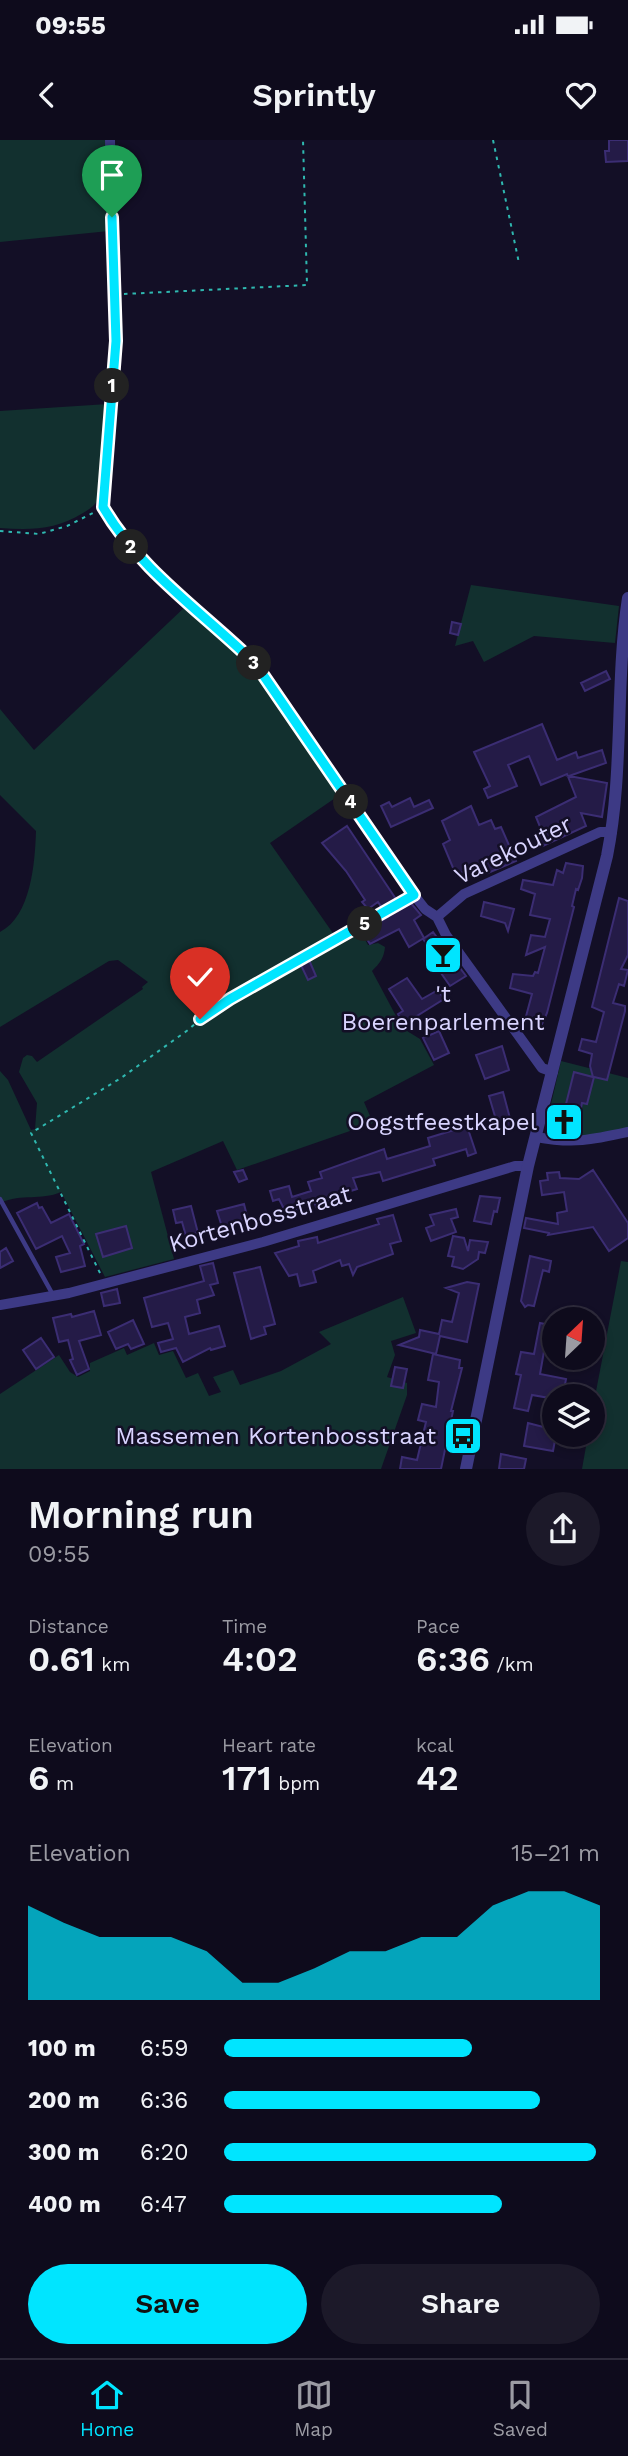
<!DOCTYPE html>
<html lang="en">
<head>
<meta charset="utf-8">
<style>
	:root { --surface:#0e0b1c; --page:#1c1929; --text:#f1f3f6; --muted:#9b9ba3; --line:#2e2b3b; --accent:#00e5ff }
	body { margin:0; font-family:"Work Sans",sans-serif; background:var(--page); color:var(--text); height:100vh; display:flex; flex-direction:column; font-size:26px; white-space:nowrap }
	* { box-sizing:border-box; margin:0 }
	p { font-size:23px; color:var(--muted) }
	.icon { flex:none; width:38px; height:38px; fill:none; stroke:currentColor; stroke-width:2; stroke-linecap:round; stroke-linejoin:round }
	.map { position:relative; height:1329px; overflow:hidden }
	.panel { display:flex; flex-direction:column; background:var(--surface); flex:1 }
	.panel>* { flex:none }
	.needle { width:46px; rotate:25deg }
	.tools { position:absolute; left:542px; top:1167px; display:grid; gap:14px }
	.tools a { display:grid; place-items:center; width:63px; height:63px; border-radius:50%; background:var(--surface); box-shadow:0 4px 10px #0003,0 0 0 2px var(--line); font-size:35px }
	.pin { position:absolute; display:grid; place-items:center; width:60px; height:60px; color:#fff; margin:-72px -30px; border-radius:50% 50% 50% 0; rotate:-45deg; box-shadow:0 0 7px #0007 }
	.pin .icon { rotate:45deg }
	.km { position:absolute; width:35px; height:35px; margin:-18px; border-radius:50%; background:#222; color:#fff; font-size:19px; line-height:35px; text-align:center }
	.round { display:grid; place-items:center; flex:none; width:74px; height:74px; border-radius:37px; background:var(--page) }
	.overview { display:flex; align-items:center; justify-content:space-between; height:119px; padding:0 28px }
	h1 { font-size:38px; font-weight:600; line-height:52px }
	.stats { display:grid; grid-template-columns:repeat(3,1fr); gap:10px; height:119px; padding:7px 28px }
	.stats div { display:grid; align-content:center }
	.stats b { font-size:35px; font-weight:600 }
	.stats small { font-size:19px; font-weight:400 }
	.stats p { font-size:19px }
	.chart { height:196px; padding:14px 28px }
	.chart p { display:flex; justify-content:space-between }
	.chart svg { width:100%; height:126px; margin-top:7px; fill:var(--accent); opacity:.7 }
	.primary-button { display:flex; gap:14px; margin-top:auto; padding:14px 28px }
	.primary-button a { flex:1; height:80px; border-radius:42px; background:var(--accent); color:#111; font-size:28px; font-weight:600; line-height:80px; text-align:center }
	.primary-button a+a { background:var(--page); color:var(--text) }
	ul { padding:0 28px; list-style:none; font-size:23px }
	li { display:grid; grid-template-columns:112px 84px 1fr; align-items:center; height:52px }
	li i { height:18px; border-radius:9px; background:var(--accent) }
	.status { display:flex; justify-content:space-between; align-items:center; height:49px; padding:0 35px; background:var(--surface); direction:ltr }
	.status svg { height:19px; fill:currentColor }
	header { display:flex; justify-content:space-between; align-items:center; height:91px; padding:0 28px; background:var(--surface); font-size:32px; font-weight:600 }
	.tab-bar { display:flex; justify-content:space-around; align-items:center; height:98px; border-top:2px solid var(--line); background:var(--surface); font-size:19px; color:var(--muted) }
	.tab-bar a { display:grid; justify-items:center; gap:4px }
	.tab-bar .active { color:var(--accent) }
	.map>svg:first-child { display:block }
	.green { fill:#12302f }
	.building { fill:#241b47; stroke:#3b2d73; stroke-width:2 }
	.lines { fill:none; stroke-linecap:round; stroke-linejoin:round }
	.path { stroke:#2fb8b0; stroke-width:2; stroke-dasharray:3.5 5; stroke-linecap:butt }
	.service { stroke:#3d3a85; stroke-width:4.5 }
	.minor { stroke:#3d3a85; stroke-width:10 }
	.tertiary { stroke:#3d3a85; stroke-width:12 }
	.route-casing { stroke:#fff; stroke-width:14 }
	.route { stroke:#00e5ff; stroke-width:9 }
	.labels { text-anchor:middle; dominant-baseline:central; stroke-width:5; stroke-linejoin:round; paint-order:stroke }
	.street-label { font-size:24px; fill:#d9d4ff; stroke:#130f26 }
	.poi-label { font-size:24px; fill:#d9d4ff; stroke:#130f26; text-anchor:end }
</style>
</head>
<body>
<div class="status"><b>09:55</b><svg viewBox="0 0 49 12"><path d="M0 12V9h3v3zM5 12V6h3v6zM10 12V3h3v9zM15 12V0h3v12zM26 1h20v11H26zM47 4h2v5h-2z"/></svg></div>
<header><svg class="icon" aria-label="back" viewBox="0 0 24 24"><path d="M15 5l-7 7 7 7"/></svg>Sprintly<svg class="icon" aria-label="heart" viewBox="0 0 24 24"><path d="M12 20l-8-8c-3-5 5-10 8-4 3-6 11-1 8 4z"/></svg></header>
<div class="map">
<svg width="628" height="1329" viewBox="0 0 628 1329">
	<rect width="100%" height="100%" fill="#130f26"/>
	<path class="green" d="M 0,0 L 106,0 L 109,91 L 0,102 Z
		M 108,264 L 99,357 C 96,365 91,368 83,373 C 56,390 31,390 0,388 L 0,271 Z
		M 471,445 L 619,466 L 615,503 L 534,496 L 484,522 L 473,501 L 455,506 Z
		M 187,465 L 251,525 L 341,654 L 270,703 L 337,799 L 358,787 L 368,805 L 378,803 L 385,807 C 384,818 380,823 372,831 L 396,876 L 393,878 L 399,886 L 420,899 L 434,925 L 364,962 L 373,983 L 237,1030 L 223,1001 L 151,1032 L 174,1119 L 105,1137 L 61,1052 C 40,1061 23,1053 0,1063 L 0,931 L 8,940 L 31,990 L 35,989 L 37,963 L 19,932 L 23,918 L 27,915 L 32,916 L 37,922 L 143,849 L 142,847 L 148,842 L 118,820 L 109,821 L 0,887 L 0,792 C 31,776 35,723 36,691 L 0,655 L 0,569 L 34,610 Z
		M 561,921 L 628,938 L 628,988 C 604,993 570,1004 547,994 L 545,990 Z
		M 621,1121 L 628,1122 L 628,1329 L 582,1329 L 588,1295 L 593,1295 L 593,1267 Z
		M 403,1157 L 416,1193 L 391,1201 L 395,1215 L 387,1237 L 407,1243 L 407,1255 L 381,1329 L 0,1329 L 0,1254 L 59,1215 L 70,1232 L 78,1237 L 90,1231 L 90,1223 L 124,1208 L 127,1215 L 154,1203 L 159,1215 L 173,1211 L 186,1238 L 198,1233 L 209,1256 L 221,1252 L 213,1237 L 233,1230 L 240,1245 L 281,1231 L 331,1204 L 319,1192 Z"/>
	<path class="building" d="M 609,0 L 628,0 L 628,21 L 606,22 L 605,11 L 609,11 Z
		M 452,482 L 461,484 L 458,495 L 450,493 Z
		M 606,531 L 610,539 L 585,551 L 581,543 Z
		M 542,584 L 557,620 L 576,612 L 578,618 L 602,610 L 606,623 L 569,636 L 607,643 L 602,677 L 581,673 L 586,686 L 543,706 L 538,696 L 543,694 L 536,677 L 576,657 L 567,634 L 541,645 L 529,616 L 508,625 L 517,646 L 488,658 L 484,649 L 490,646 L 474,612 Z
		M 410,658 L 414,667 L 429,660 L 433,668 L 391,687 L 381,666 L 389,662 L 392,667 Z
		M 471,666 L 479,685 L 491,680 L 495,689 L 501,687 L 516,721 L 488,733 L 484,723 L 456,735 L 443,704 L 450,700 L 442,681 Z
		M 347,686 L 402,768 L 411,763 L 421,775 L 414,780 L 424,798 L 409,807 L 399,789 L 370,804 L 365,796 L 373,791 L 371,787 L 388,777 L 378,762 L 368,769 L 362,762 L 365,760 L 346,731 L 322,703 Z
		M 566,723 L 583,726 L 582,738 L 578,750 L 576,749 L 572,766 L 574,767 L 547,873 L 542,884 L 525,880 L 532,854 L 510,848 L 513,834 L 533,836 L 535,832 L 538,833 L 545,807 L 526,815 L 531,795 L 545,797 L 550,779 L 530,775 L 535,754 L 521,749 L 523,740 L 553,745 L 557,730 L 563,733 Z
		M 619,758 L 628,761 L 628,815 L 621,829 L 628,830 L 624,846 L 619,844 L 613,863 L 625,866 L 625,871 L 607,940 L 594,937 L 587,964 L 582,963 L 581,968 L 566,964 L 574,932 L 593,937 L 590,926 L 592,914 L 579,910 L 582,899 L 596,902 L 604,872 L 592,867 Z
		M 484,762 L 514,769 L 508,791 L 505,783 L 481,776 Z
		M 433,792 L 466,836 L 450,846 L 441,833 L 438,824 L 440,822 L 423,799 Z
		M 309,820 L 316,836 L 308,840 L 300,823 Z
		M 407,838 L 422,859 L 438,850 L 444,859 L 404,884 L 398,874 L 403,871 L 389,849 Z
		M 439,891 L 449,913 L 434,920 L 423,898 Z
		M 502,906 L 509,930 L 485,939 L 476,915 Z
		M 503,952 L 512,986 L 499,990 L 489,956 Z
		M 467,986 L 476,1013 L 468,1016 L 466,1009 L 433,1019 L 435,1025 L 383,1041 L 380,1032 L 353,1038 L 357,1049 L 328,1058 L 330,1063 L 316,1067 L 314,1060 L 295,1066 L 297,1072 L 287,1075 L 279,1059 L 273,1061 L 270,1051 L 289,1046 L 292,1057 L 311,1051 L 308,1042 L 322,1038 L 320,1032 L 384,1009 L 387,1019 L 407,1013 L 430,1006 L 428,998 Z
		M 243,1030 L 247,1039 L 239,1042 L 234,1032 Z
		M 593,1030 L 628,1083 L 628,1098 L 609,1111 L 593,1087 L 548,1095 L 549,1093 L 524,1088 L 526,1078 L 558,1084 L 557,1073 L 567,1071 L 564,1052 L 542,1055 L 540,1041 L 548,1040 L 547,1033 L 559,1032 L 560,1038 L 579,1039 Z
		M 480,1056 L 500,1058 L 497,1072 L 494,1071 L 491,1084 L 474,1081 Z
		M 37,1063 L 39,1068 L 42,1067 L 51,1083 L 69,1074 L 84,1104 L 80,1106 L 85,1126 L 61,1132 L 56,1117 L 70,1113 L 62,1096 L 36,1109 L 17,1073 Z
		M 244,1064 L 248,1080 L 222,1087 L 217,1071 Z
		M 191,1066 L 198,1093 L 186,1096 L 182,1082 L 176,1083 L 173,1070 Z
		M 456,1069 L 458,1077 L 451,1079 L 456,1092 L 431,1101 L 426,1088 L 434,1085 L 430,1075 Z
		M 393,1075 L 401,1101 L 390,1104 L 393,1114 L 357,1127 L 353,1135 L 349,1124 L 342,1126 L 340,1120 L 313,1131 L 316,1142 L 300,1146 L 297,1134 L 289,1136 L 275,1113 L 299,1106 L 298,1101 L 317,1097 L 318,1103 L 379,1084 L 377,1079 Z
		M 126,1086 L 132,1108 L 103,1117 L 96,1094 Z
		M 453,1096 L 464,1098 L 468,1111 L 470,1100 L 488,1102 L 485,1113 L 479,1112 L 478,1119 L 463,1129 L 452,1126 L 454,1117 L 448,1116 Z
		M 6,1108 L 13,1121 L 0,1128 L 0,1112 Z
		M 530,1116 L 551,1121 L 549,1132 L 543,1130 L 534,1166 L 528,1165 L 525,1167 L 521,1161 Z
		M 213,1123 L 218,1143 L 210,1145 L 214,1155 L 197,1160 L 200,1173 L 185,1177 L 189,1194 L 219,1186 L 225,1206 L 211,1210 L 210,1208 L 183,1222 L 176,1208 L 161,1212 L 158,1203 L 173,1199 L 168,1183 L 152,1187 L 144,1158 L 204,1141 L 200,1126 Z
		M 260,1127 L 275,1184 L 264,1187 L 266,1194 L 251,1199 L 234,1133 Z
		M 467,1142 L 479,1144 L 467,1202 L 440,1196 L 436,1214 L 399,1205 L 419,1197 L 420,1190 L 439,1194 L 442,1180 L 452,1182 L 459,1153 L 446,1148 Z
		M 117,1149 L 120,1163 L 104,1166 L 101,1153 Z
		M 94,1171 L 101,1195 L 79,1201 L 89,1229 L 77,1235 L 70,1220 L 73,1219 L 68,1200 L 59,1202 L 53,1178 L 71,1174 L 72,1177 Z
		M 133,1180 L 144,1204 L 131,1209 L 128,1204 L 116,1209 L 108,1192 Z
		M 540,1183 L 555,1186 L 555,1202 L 546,1200 L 540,1234 L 566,1239 L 564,1250 L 560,1256 L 555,1256 L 555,1259 L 532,1255 L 528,1271 L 514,1268 L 521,1235 L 516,1234 L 521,1212 L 534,1214 Z
		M 41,1198 L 54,1217 L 36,1229 L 23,1210 Z
		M 433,1214 L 460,1220 L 459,1228 L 462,1228 L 451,1271 L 453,1271 L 441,1329 L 400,1329 L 402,1317 L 417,1320 L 426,1282 L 418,1280 L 422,1264 L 436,1267 L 439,1242 L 428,1240 Z
		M 395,1227 L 407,1229 L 403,1248 L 391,1246 Z
		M 528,1283 L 555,1290 L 556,1295 L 553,1311 L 524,1306 Z
		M 501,1314 L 526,1319 L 524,1329 L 499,1329 Z"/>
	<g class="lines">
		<path class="path" d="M 493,0 L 519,123
			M 124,154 L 307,145 L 303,0
			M 0,391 L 39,394 L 67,386 L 93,373
			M 100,1133 L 31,993 L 121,938 L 188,890 L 206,874 L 230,859 L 404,760"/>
		<path class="service" d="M 0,1059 L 53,1155"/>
		<path class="minor" d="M 110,0 L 115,201 L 103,367 C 137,426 195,467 244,513 L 259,529 L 414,755 L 425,769 L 437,777 L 446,795 L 542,928 L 553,932
			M 437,777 L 464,754 L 600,692 L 612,692
			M 536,997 C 573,1004 592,1000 628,992
			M 0,1165 L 69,1153 L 263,1102 L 515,1026 L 528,1026"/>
		<path class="tertiary" d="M 466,1329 L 528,1026 L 607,716 C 624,631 615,544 628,458"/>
	</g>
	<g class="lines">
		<defs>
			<path id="route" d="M 112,77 L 116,201 L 103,367 C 137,426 195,467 244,513 L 259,529 L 414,755 L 230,859 L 200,879"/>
		</defs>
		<use href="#route" class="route-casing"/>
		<use href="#route" class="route"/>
	</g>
	<defs>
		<symbol id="bar-square" viewBox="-11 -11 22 22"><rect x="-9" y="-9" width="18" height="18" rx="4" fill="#00e5ff" stroke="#130f26"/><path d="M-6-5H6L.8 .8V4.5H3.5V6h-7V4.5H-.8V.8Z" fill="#111"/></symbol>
		<symbol id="church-square" viewBox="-11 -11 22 22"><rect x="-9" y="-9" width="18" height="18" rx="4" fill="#00e5ff" stroke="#130f26"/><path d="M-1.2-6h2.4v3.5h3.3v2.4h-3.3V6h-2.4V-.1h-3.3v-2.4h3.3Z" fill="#111"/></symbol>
		<symbol id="bus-square" viewBox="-11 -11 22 22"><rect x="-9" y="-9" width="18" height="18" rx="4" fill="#00e5ff" stroke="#130f26"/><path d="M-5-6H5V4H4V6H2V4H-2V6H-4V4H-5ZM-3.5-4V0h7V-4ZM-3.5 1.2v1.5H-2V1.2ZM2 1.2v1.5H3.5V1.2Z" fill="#111"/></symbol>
	</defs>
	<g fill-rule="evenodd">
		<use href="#bar-square" x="421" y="793" width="44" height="44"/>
		<use href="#church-square" x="542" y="960" width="44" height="44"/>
		<use href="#bus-square" x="441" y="1274" width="44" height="44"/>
	</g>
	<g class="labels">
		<g class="street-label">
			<text transform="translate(513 710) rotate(-26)">Varekouter</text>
			<text transform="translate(260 1079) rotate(-16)">Kortenbosstraat</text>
		</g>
		<g class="poi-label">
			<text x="443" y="854" text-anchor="middle">'t<tspan x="443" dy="28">Boerenparlement</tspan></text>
			<text x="537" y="982">Oogstfeestkapel</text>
			<text x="436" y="1296">Massemen Kortenbosstraat</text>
		</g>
	</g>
</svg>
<div class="tools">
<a><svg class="needle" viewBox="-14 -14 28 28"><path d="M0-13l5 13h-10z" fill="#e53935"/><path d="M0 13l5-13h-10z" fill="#9b9ba3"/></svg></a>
<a><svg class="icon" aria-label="layers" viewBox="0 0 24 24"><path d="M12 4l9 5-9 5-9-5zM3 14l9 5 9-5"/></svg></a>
</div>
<div class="pin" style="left:112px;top:77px;background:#1e9e55"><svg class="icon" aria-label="arrive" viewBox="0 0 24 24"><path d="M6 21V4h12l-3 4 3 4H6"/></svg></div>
<div class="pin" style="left:200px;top:879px;background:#d93025"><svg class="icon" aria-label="check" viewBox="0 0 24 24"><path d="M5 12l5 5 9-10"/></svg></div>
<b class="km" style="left:112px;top:246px">1</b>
<b class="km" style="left:131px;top:407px">2</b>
<b class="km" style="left:254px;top:523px">3</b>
<b class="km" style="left:351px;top:662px">4</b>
<b class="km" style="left:365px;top:784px">5</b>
</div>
<section class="panel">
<div class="overview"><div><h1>Morning run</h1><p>09:55</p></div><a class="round"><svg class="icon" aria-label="share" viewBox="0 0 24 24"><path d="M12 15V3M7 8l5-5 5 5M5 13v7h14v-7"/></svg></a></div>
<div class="stats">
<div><p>Distance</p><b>0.61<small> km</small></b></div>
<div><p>Time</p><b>4:02</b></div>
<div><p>Pace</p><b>6:36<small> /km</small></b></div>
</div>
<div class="stats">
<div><p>Elevation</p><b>6<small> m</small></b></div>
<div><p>Heart rate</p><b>171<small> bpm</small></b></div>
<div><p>kcal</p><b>42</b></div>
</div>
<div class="chart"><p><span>Elevation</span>15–21 m</p>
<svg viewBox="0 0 160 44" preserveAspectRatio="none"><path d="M0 44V11L10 17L20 22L30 22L40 22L50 27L60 38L70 38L80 33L90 27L100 27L110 22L120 22L130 11L140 6L150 6L160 11V44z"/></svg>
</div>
<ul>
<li><b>100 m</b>6:59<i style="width:66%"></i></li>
<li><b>200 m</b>6:36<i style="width:84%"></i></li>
<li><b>300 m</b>6:20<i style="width:99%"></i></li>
<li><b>400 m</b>6:47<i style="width:74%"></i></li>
</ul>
<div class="primary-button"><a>Save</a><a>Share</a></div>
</section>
<nav class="tab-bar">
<a class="active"><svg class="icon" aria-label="home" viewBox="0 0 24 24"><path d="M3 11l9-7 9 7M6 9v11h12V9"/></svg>Home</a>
<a><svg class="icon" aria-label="map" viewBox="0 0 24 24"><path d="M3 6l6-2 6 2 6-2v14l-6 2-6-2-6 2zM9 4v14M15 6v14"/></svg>Map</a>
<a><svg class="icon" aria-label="saved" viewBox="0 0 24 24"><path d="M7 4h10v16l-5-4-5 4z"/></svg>Saved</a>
</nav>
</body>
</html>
